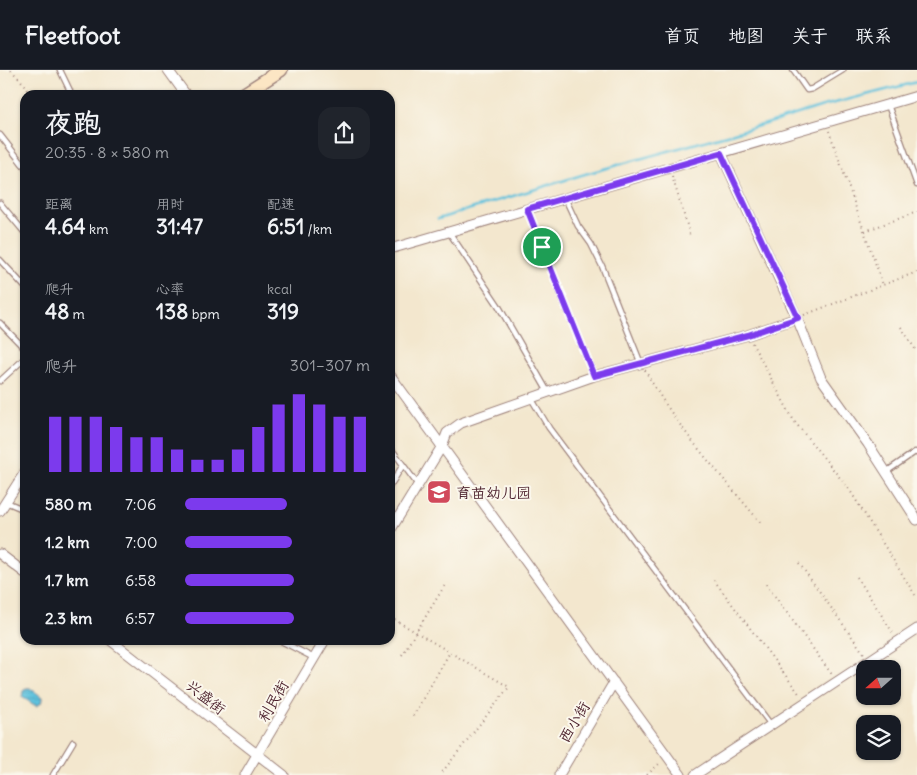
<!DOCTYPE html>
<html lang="zh">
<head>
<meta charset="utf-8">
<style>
	:root { --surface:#171b24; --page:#20242c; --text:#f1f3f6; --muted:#9ea1a6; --line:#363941; --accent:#7c3aed }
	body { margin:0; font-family:Delius,"LXGW WenKai TC",sans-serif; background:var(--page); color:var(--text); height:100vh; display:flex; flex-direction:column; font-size:19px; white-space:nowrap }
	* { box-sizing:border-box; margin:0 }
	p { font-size:16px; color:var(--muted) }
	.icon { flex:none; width:28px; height:28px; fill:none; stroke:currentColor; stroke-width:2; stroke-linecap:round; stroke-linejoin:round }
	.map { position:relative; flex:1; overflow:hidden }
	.drawer { position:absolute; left:20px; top:20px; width:375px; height:555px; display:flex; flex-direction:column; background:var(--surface); border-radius:15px; box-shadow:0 1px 4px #0004 }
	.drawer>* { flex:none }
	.needle { width:32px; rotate:249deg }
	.tools { position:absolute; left:856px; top:590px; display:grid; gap:10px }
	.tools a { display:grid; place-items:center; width:45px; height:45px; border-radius:10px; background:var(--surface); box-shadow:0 1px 4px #0004; font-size:25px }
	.pin { position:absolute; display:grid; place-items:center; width:42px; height:42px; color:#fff; margin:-21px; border:2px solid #fff; border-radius:50%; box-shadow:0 1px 5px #0007 }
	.round { display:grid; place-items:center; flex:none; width:52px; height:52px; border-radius:15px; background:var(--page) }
	.summary { display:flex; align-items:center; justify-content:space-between; height:85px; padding:0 25px }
	h1 { font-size:28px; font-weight:700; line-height:38px }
	.metrics { display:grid; grid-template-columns:repeat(3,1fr); gap:8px; height:85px; padding:5px 25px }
	.metrics div { display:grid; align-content:center }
	.metrics b { font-size:21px; font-weight:700 }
	.metrics small { font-size:14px; font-weight:400 }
	.metrics p { font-size:14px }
	.chart { height:140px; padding:10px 25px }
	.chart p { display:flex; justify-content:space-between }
	.chart svg { width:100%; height:90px; margin-top:5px; stroke:var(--accent); stroke-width:6 }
	ul { padding:0 25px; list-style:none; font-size:16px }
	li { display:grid; grid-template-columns:80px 60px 1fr; align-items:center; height:38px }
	li i { height:12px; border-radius:6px; background:var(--accent) }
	header { display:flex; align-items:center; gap:30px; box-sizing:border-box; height:70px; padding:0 25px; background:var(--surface); border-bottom:1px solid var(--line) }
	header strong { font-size:24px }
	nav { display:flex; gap:28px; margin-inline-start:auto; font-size:18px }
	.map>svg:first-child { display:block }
	.water { fill:url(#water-rules); stroke:#547084 }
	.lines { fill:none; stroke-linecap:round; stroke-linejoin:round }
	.stream { stroke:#5fc2dd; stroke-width:2.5 }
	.lane-casing { stroke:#9e837c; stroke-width:7 }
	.street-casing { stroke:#9e837c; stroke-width:11 }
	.secondary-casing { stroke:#9e837c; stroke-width:15 }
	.path { stroke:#9e837c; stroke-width:2; stroke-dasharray:1 4; stroke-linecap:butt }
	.lane { stroke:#fff; stroke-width:4.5 }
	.street { stroke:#fff; stroke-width:9 }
	.secondary { stroke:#fce6c4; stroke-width:12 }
	.route-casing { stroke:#fff; stroke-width:10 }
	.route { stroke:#7c3aed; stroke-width:6 }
	.labels { text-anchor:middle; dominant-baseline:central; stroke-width:4; stroke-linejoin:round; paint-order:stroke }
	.poi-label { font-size:15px; fill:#4a1f2b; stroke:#fbf7ec; text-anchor:start }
	.street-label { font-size:15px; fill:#4a1f2b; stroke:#fbf7ec }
</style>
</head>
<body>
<header>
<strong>Fleetfoot</strong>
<nav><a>首页</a><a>地图</a><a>关于</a><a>联系</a></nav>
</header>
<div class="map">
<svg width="917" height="705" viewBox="0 0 917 705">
	<defs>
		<pattern id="water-rules" width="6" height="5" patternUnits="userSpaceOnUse" patternTransform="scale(1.25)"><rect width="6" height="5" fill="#5fc2dd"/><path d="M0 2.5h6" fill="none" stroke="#54a6be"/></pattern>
	</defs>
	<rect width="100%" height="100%" fill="#fbf7ec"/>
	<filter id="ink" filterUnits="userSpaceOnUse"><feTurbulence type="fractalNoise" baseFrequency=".02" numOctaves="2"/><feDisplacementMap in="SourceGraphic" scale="10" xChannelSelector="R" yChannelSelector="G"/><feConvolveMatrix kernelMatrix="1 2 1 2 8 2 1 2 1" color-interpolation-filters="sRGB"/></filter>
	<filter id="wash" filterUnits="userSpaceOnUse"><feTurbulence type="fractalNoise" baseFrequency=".0096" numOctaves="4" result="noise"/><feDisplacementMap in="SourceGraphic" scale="20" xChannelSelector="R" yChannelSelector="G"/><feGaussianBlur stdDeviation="1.12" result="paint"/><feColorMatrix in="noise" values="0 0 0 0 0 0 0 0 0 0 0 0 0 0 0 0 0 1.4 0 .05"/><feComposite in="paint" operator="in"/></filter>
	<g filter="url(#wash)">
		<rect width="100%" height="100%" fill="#f3e7ce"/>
		<path class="water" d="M 26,618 L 30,618 L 42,627 C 42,632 41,635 36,636 L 22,627 L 23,621 Z"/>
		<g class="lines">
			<path class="stream" d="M 438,149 L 585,104 L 766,54 L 823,36 L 917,12"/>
		</g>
	</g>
	<g filter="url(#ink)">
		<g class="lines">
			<defs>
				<path id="lane" d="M 60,0 L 72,25
					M 793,0 L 807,20 L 812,19 L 843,0
					M 888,35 L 917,115
					M 0,65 L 25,97
					M 565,128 L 578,156 L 591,174 L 602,196 L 641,294
					M 0,133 L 25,163
					M 527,139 L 594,306
					M 449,162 L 498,235 L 548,322
					M 0,190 L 25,217
					M 0,253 L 25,279
					M 0,311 L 25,288
					M 531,328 L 549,358 L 771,655
					M 390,377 L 418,415
					M 886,402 L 915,382 L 917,383
					M 390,416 L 403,395
					M 6,432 L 25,440
					M 279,570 L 314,588
					M 53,705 L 73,672"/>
				<path id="street" d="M 168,0 L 186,25
					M 721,83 L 797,248 L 821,308 L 868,374 L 917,450
					M 390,179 L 917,26
					M 390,305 L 681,705
					M 0,441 L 25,402
					M 390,461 L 442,376 L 447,363 L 461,353 L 594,306 L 748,265 L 797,248
					M 0,484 L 25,503
					M 110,570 L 284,705
					M 245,705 L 325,570
					M 559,705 L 614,612
					M 695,705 L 917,559"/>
				<path id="secondary" d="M 242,25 L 281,0"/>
			</defs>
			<use href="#lane" class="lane-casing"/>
			<use href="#street" class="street-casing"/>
			<use href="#secondary" class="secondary-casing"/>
			<path class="path" d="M 11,0 L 25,15 L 29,25
				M 829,61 L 883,215
				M 672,106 L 691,168
				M 865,161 L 917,142
				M 804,245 L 917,202
				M 901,257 L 917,282
				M 752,273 L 794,351 L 849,419 L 917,528
				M 645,300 C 675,356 720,404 760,452
				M 799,493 L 865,585
				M 857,507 L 893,563
				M 714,510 L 801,626
				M 766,514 L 833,606
				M 390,547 L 509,617 L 440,705
				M 402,585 L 445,515
				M 413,646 L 450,582
				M 647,705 L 660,693"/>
			<use href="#lane" class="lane"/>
			<use href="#street" class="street"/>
			<use href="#secondary" class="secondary"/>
		</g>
	</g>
	<g class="lines" filter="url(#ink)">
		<defs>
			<path id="route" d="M 721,83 L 798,248 L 748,265 L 594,306 L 527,139 Z"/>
		</defs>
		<use href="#route" class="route-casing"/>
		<use href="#route" class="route"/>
	</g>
	<defs>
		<symbol id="school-square" viewBox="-11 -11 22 22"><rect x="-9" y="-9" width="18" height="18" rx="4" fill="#d1495b" stroke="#fbf7ec"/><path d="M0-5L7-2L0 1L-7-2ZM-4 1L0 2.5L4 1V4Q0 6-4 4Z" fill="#fff"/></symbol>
	</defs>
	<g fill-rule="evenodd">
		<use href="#school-square" x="425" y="408" width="28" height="28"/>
	</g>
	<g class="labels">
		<g class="poi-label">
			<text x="456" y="422">育苗幼儿园</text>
		</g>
		<g class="street-label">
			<text transform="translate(206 627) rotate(38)">兴盛街</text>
			<text transform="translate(273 631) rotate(-60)">利民街</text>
			<text transform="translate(574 652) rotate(-59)">西小街</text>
		</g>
	</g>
</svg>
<div class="tools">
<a><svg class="needle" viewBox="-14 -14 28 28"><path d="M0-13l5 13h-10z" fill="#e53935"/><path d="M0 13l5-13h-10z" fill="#9ea1a6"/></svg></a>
<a><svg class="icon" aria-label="layers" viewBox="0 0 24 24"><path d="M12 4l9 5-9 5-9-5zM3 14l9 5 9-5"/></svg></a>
</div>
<div class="pin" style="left:542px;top:177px;background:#1e9e55"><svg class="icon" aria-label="arrive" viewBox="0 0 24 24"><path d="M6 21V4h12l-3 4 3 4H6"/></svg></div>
<section class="drawer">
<div class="summary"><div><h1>夜跑</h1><p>20:35 · 8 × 580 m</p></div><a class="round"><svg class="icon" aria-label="share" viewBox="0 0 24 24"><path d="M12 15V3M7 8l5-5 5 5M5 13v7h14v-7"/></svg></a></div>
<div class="metrics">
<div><p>距离</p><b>4.64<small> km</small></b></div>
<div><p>用时</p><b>31:47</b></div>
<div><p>配速</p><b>6:51<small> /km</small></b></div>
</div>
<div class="metrics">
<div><p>爬升</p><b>48<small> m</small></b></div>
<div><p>心率</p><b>138<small> bpm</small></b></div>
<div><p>kcal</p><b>319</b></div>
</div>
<div class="chart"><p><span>爬升</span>301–307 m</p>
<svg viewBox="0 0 160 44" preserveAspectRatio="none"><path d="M5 44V17M15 44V17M25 44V17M35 44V22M45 44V27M55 44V27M65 44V33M75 44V38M85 44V38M95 44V33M105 44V22M115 44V11M125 44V6M135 44V11M145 44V17M155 44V17"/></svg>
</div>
<ul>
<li><b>580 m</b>7:06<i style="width:55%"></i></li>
<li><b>1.2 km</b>7:00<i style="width:58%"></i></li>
<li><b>1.7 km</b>6:58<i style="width:59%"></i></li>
<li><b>2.3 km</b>6:57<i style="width:59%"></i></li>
</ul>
</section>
</div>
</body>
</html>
